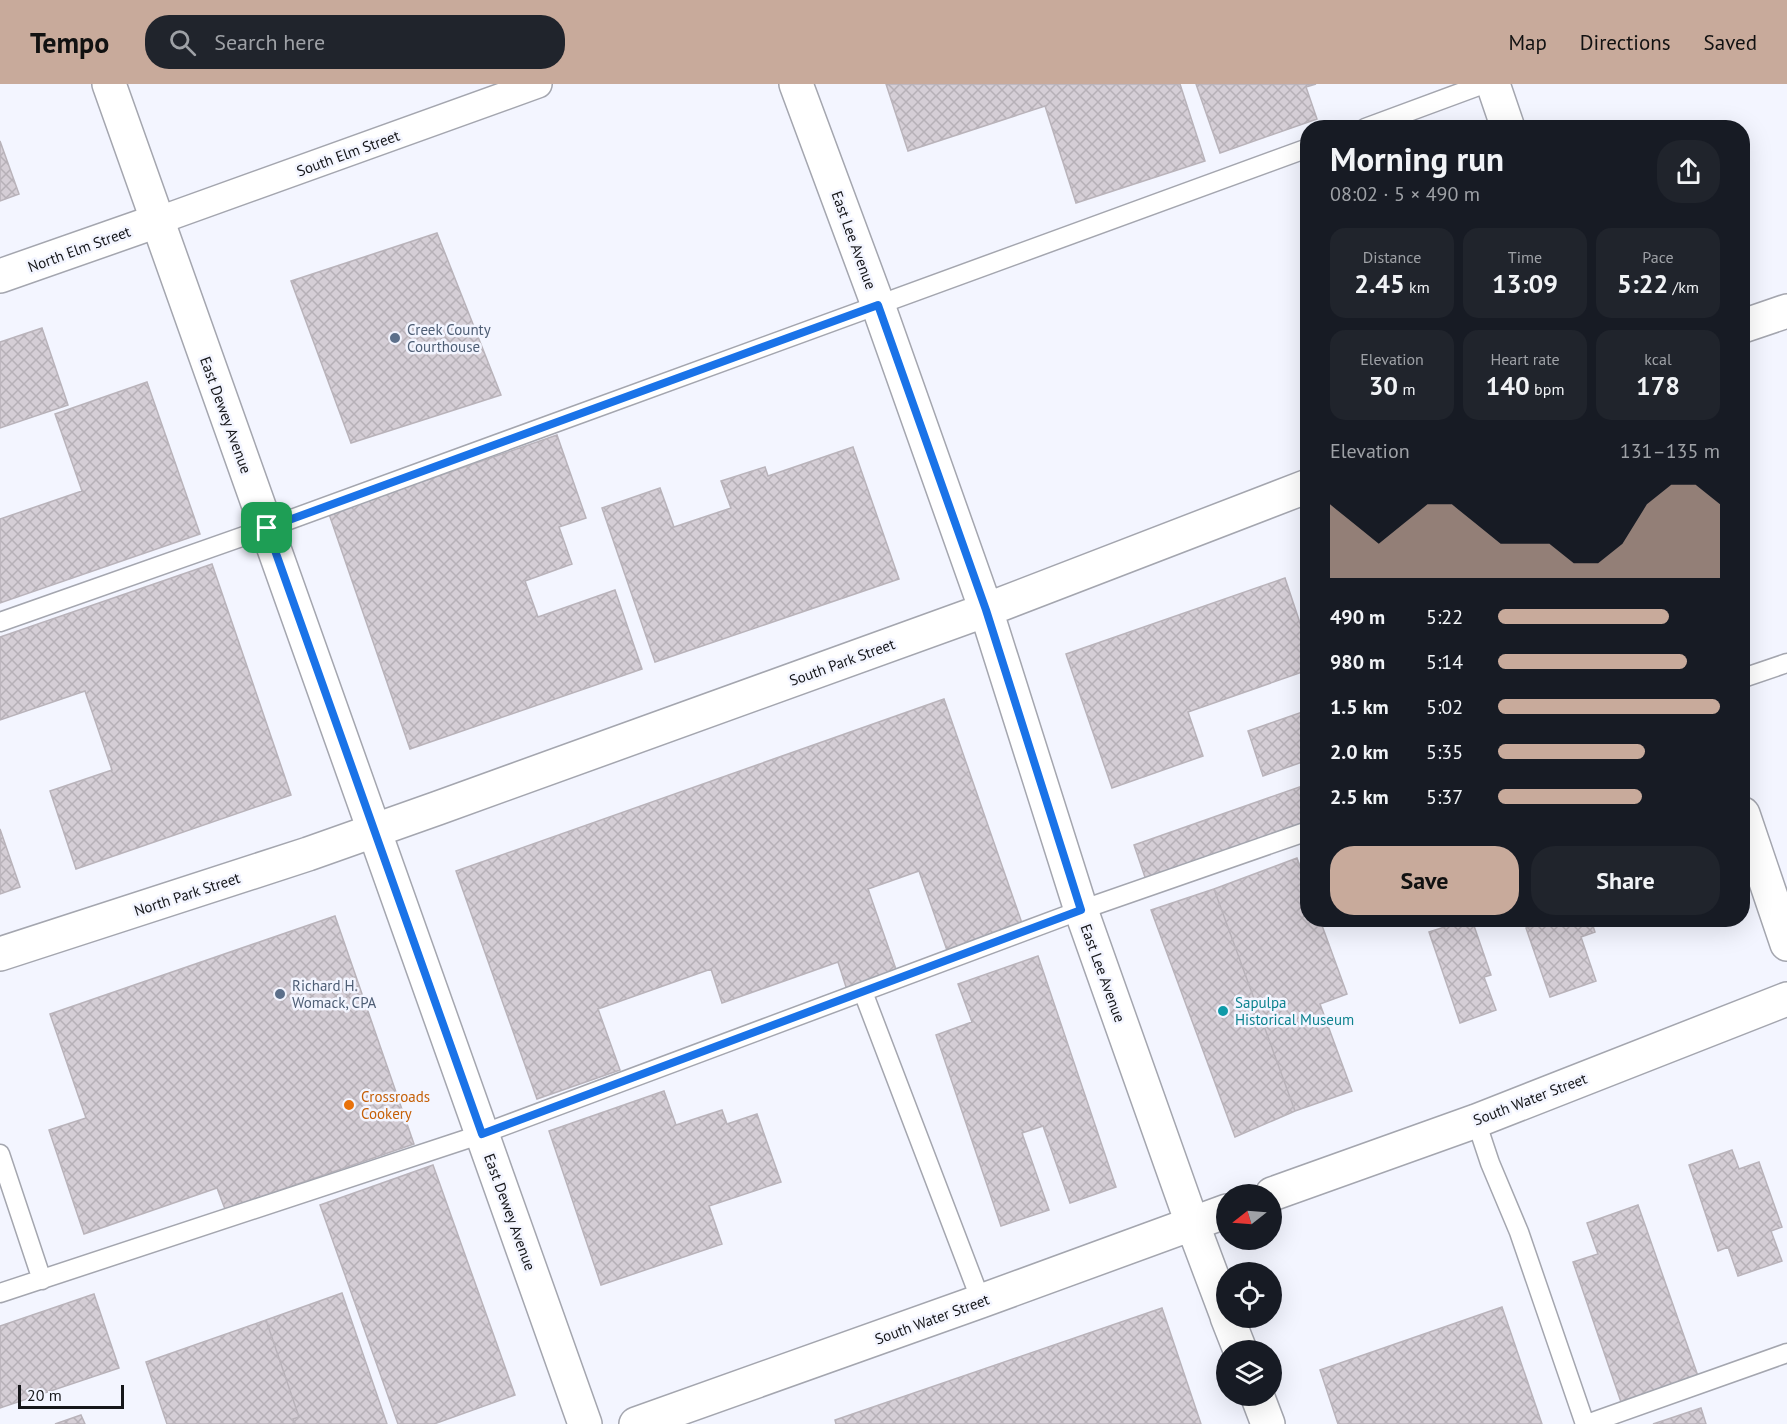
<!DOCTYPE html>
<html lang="en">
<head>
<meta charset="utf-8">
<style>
	:root { --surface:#171b24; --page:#20242c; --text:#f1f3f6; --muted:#9ea1a6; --accent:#c8aa9b }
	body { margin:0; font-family:"PT Sans",sans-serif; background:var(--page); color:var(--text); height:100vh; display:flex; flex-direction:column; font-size:22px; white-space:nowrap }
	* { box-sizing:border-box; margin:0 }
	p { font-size:20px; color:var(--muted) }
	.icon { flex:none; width:33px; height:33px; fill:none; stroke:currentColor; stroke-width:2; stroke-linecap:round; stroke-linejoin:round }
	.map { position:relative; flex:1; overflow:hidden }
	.sheet { position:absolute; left:1300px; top:36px; width:450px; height:807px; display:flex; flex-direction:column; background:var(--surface); border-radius:24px; box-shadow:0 6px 24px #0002 }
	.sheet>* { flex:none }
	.needle { width:39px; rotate:253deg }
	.tools { position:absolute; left:1216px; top:1100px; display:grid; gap:12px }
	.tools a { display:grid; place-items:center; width:66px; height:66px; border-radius:50%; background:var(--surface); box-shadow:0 6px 24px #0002; font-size:30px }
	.scale { position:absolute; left:18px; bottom:15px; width:106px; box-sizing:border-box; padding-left:6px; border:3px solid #151619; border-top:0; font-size:16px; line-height:21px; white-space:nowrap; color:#151619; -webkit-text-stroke:4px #f3f5ff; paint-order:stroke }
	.pin { position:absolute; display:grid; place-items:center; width:51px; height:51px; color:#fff; margin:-26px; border-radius:12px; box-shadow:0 3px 9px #0006 }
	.round { display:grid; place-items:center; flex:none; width:63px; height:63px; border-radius:24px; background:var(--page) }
	.headline { display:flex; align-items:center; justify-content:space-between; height:102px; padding:0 30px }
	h1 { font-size:33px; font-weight:700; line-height:45px }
	.figures { display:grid; grid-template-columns:repeat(3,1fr); gap:9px; height:102px; padding:6px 30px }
	.figures div { display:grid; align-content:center; border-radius:15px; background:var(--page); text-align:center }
	.figures b { font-size:26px; font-weight:700 }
	.figures small { font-size:16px; font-weight:400 }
	.figures p { font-size:16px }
	.chart { height:168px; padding:12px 30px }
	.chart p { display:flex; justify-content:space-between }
	.chart svg { width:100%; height:108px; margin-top:6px; fill:var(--accent); opacity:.7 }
	.primary-button { display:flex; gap:12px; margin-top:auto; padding:12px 30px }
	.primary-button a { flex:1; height:69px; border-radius:24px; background:var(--accent); color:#111; font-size:24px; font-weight:700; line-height:69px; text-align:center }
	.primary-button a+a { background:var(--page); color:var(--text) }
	ul { padding:0 30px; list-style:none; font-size:20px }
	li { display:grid; grid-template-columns:96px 72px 1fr; align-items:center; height:45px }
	li i { height:15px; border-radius:8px; background:var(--accent) }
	header { display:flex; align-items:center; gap:36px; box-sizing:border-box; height:84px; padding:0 30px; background:var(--accent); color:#111 }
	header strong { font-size:28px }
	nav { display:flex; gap:33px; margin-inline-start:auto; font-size:21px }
	.search { width:420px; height:54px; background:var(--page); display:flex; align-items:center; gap:15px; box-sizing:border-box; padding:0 21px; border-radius:24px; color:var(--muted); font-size:22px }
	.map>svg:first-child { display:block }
	.building { fill:url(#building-cross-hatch); stroke:#b9b3ba; stroke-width:1.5 }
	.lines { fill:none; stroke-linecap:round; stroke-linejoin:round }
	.service-casing { stroke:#a4a6af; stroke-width:21 }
	.pedestrian-casing { stroke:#a4a6af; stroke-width:30 }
	.minor-casing { stroke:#a4a6af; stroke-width:36 }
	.secondary-casing { stroke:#a4a6af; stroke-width:36 }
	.service { stroke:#fff; stroke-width:18 }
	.pedestrian { stroke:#fff; stroke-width:27 }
	.minor { stroke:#fff; stroke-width:33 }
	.secondary { stroke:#fff; stroke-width:33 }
	.route-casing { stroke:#fff; stroke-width:12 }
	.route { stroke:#1a73e8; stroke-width:8 }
	.service-dot { fill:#5c6f8a; stroke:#f3f5ff; stroke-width:2 }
	.culture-dot { fill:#0f9aa8; stroke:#f3f5ff; stroke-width:2 }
	.food-dot { fill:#e8710a; stroke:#f3f5ff; stroke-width:2 }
	.labels { text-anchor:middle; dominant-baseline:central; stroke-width:5; stroke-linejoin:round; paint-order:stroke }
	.street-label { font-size:15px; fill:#151619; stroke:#f3f5ff }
	.service-label { font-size:15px; fill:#4e5e75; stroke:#f3f5ff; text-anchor:start }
	.culture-label { font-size:15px; fill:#0d838f; stroke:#f3f5ff; text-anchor:start }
	.food-label { font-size:15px; fill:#c56008; stroke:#f3f5ff; text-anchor:start }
</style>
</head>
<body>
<header>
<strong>Tempo</strong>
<div class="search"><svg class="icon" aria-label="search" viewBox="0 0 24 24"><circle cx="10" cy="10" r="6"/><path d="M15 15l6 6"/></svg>Search here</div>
<nav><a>Map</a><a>Directions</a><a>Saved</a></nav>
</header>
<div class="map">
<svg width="1787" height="1340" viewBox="0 0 1787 1340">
	<defs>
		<pattern id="building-cross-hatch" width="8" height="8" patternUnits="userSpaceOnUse" patternTransform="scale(1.5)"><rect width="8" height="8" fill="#d5ced6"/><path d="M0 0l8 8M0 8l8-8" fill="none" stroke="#b6b0b7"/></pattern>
	</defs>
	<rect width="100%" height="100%" fill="#f3f5ff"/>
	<path class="building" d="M 886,0 L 1180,0 L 1205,77 L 1076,119 L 1045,22 L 908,67 Z
		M 1196,0 L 1316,0 L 1306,3 L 1317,35 L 1220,69 Z
		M 0,57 L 19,110 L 0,117 Z
		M 437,149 L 501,311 L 351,359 L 291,197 Z
		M 42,244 L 68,321 L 0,344 L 0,258 Z
		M 147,298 L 200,450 L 0,519 L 0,435 L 82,407 L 55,330 Z
		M 557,351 L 586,434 L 559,443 L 572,480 L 525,497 L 538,533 L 615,506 L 642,585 L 410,665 L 329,430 Z
		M 853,363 L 899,495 L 655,578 L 602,424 L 660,404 L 674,443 L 731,424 L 721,397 L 765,383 L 768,392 Z
		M 212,480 L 291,711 L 76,785 L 50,707 L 112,686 L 85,607 L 0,636 L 0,553 Z
		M 1285,494 L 1305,554 L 1308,553 L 1308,586 L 1188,628 L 1203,672 L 1112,704 L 1066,570 Z
		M 944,615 L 1024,845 L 949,872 L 919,787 L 868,805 L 897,888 L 847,906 L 838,878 L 722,919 L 711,885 L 598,925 L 620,986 L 537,1015 L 456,787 Z
		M 1308,626 L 1308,676 L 1263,692 L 1248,647 Z
		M 1308,700 L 1308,744 L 1147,799 L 1134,761 Z
		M 0,745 L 20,803 L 0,810 Z
		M 1297,774 L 1308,804 L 1308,836 L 1320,836 L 1347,910 L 1320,920 L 1352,1007 L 1295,1027 L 1214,805 Z
		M 1214,805 L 1295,1027 L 1235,1053 L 1151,826 Z
		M 335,832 L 414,1060 L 225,1125 L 217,1104 L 84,1150 L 49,1046 L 86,1034 L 50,930 Z
		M 1466,836 L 1472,836 L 1491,891 L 1484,893 L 1496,926 L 1460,939 L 1429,848 Z
		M 1552,836 L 1591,836 L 1595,848 L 1581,853 L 1596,897 L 1550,913 L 1526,844 Z
		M 1038,872 L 1116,1103 L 1070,1119 L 1043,1042 L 1022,1049 L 1049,1126 L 1001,1142 L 936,951 L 972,938 L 958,900 Z
		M 664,1007 L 676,1041 L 722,1026 L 727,1040 L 757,1030 L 781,1098 L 709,1122 L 722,1160 L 601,1201 L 549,1047 Z
		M 1732,1066 L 1739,1085 L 1759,1078 L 1782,1143 L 1771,1147 L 1782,1177 L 1738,1192 L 1728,1163 L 1718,1167 L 1689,1081 Z
		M 433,1081 L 515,1311 L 434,1340 L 398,1340 L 320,1121 Z
		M 1638,1121 L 1698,1292 L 1621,1318 L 1573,1178 L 1598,1170 L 1587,1139 Z
		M 342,1209 L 387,1340 L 295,1340 L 293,1335 L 299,1333 L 266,1236 Z
		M 94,1210 L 119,1284 L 0,1324 L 0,1242 Z
		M 1502,1223 L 1542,1340 L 1338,1340 L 1320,1286 Z
		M 1162,1224 L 1201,1340 L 836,1340 L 835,1336 Z
		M 266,1236 L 299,1333 L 293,1335 L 295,1340 L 167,1340 L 146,1278 Z
		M 1701,1324 L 1706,1340 L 1653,1340 Z
		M 81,1331 L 85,1340 L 55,1340 Z"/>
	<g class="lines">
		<defs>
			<path id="service" d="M 1365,44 L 1484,0
				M 0,538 L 267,444 L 1308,64
				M 1743,594 L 1787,579
				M 863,908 L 981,1217
				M 1476,1037 L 1490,1079 L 1519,1148 L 1585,1340
				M 0,1070 L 42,1196
				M 0,1209 L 482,1050 L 1081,826 L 1308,747
				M 1587,1340 L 1787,1269"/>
			<path id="pedestrian" d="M 157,137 L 538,0"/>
			<path id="minor" d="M 796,0 L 878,221 L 986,526 L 1081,826 L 1192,1139 L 1227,1232
				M 1493,0 L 1508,44
				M 0,192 L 157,137
				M 1743,242 L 1787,227
				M 1743,730 L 1787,860
				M 0,870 L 308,770 L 438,724 L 986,526 L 1308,402
				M 1272,1110 L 1476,1037 L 1787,915
				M 1227,1233 L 1240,1266
				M 1257,1311 L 1268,1340
				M 636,1340 L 981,1217 L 1227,1127"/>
			<path id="secondary" d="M 109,0 L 585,1340"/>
		</defs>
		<use href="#service" class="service-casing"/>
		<use href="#pedestrian" class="pedestrian-casing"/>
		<use href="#minor" class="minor-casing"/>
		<use href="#secondary" class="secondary-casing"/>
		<use href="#service" class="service"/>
		<use href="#pedestrian" class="pedestrian"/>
		<use href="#minor" class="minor"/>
		<use href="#secondary" class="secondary"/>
	</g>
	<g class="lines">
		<defs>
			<path id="route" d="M 878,221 L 986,526 L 1081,826 L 482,1050 L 267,444 Z"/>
		</defs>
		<use href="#route" class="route-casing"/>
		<use href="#route" class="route"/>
	</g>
	<g class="service-dot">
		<circle cx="395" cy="254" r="6"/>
		<circle cx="280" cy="910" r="6"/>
	</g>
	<circle class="culture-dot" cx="1223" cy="927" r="6"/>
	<circle class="food-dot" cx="349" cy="1021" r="6"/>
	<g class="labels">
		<g class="street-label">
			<text transform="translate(348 69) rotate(-20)">South Elm Street</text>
			<text transform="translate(854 156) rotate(70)">East Lee Avenue</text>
			<text transform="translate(79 165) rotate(-20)">North Elm Street</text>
			<text transform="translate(226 331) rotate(70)">East Dewey Avenue</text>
			<text transform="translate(842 578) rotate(-20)">South Park Street</text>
			<text transform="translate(187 810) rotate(-18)">North Park Street</text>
			<text transform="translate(1103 889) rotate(70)">East Lee Avenue</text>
			<text transform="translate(1530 1015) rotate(-21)">South Water Street</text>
			<text transform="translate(510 1128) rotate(70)">East Dewey Avenue</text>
			<text transform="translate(932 1235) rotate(-20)">South Water Street</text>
		</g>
		<g class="service-label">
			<text x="407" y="245">Creek County<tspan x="407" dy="17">Courthouse</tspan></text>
			<text x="292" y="901">Richard H.<tspan x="292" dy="17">Womack, CPA</tspan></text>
		</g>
		<g class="culture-label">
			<text x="1235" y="918">Sapulpa<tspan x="1235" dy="17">Historical Museum</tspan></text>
		</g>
		<g class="food-label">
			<text x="361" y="1012">Crossroads<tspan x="361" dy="17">Cookery</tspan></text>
		</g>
	</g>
</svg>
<div class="tools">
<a><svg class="needle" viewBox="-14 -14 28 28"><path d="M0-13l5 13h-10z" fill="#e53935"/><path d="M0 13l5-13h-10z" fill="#9ea1a6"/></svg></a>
<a><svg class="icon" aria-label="locate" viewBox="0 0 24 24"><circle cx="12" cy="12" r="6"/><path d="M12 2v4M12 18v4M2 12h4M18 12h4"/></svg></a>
<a><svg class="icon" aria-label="layers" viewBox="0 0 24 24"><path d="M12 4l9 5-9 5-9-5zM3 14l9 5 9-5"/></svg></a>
</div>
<div class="scale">20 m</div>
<div class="pin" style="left:267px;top:444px;background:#1e9e55"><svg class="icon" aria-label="arrive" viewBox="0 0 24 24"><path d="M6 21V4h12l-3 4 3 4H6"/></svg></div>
<section class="sheet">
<div class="headline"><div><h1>Morning run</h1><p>08:02 · 5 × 490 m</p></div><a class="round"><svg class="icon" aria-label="share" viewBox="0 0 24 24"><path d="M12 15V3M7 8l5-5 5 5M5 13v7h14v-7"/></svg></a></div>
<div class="figures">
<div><p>Distance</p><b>2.45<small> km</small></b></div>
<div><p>Time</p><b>13:09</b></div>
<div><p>Pace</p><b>5:22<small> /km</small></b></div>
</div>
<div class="figures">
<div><p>Elevation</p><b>30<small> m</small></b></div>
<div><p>Heart rate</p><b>140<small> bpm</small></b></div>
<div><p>kcal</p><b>178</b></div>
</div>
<div class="chart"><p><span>Elevation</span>131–135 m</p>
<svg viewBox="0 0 160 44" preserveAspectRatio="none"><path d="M0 44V14L10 22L20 30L30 22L40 14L50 14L60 22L70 30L80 30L90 30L100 38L110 38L120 30L130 14L140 6L150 6L160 14V44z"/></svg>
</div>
<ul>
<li><b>490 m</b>5:22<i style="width:77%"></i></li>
<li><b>980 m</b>5:14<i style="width:85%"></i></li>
<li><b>1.5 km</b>5:02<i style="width:100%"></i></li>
<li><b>2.0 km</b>5:35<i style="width:66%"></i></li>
<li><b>2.5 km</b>5:37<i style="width:65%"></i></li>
</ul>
<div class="primary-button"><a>Save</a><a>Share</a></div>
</section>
</div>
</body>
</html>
